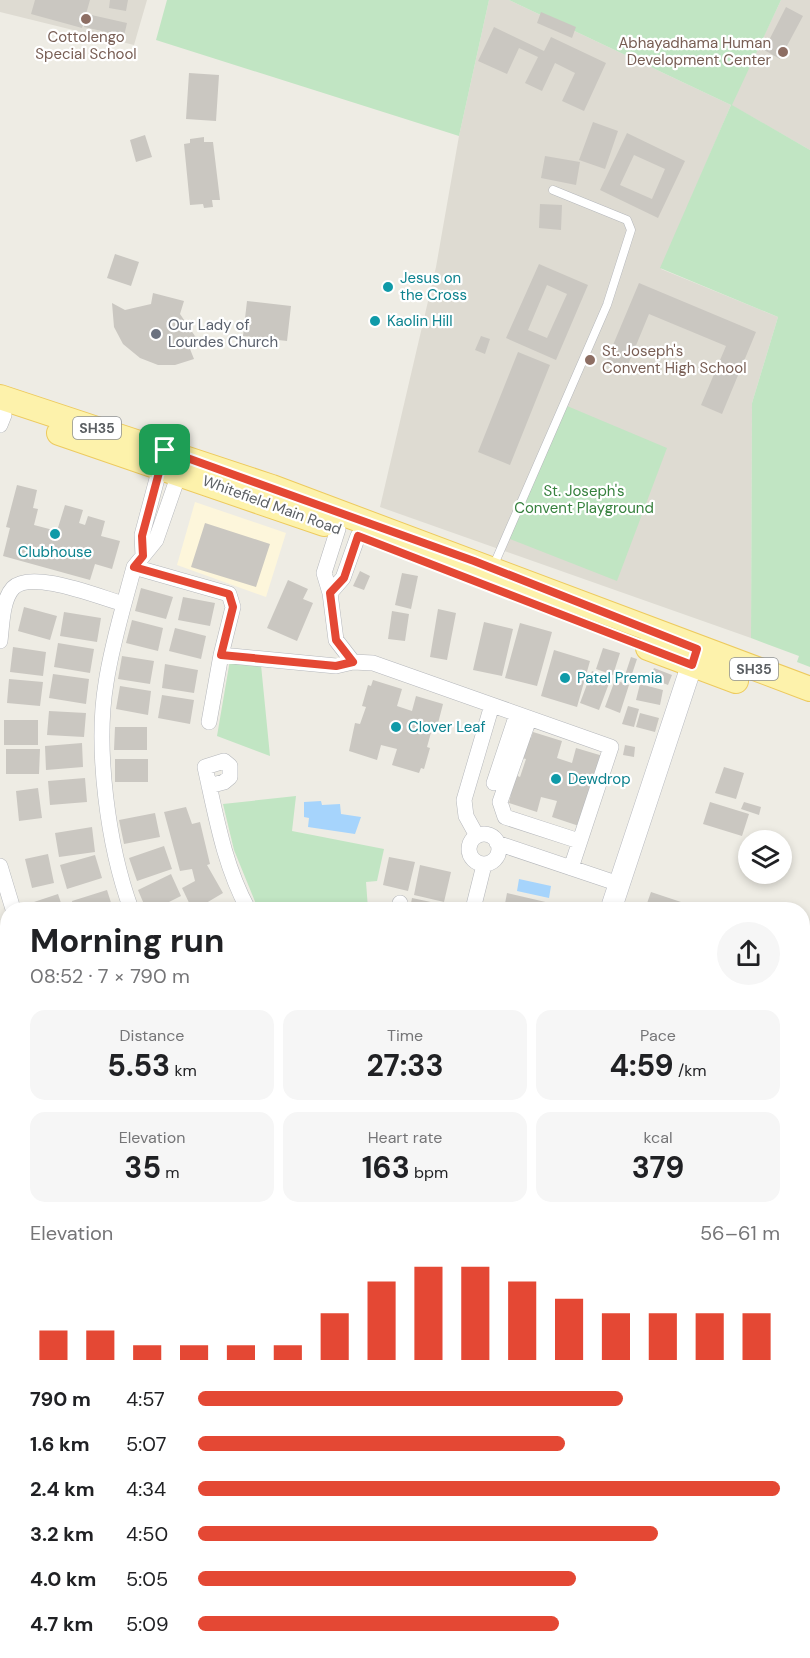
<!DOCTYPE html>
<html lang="en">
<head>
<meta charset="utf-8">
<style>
	:root { --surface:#fff; --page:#f6f6f6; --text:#202124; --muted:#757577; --accent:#e44834 }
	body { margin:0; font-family:"DM Sans",sans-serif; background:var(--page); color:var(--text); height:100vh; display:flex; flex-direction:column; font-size:22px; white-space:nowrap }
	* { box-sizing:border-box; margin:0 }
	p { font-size:20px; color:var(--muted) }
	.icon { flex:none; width:33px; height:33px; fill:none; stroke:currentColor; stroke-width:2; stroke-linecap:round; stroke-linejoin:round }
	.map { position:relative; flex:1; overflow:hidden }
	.side { position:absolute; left:0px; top:902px; width:810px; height:758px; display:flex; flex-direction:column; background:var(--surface); border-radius:24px 24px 0 0; box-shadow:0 3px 9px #0003 }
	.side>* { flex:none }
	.tools { position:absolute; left:738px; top:830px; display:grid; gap:12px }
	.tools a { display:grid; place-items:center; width:54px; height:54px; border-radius:50%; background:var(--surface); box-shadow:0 3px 9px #0003; font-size:30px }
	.pin { position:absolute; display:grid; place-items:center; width:51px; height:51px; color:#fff; margin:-26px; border-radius:12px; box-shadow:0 3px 9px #0006 }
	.round { display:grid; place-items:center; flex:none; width:63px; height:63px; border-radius:32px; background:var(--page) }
	.overview { display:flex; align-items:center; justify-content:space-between; height:102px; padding:0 30px }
	h1 { font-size:33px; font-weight:700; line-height:45px }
	.stats { display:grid; grid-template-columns:repeat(3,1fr); gap:9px; height:102px; padding:6px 30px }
	.stats div { display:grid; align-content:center; border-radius:15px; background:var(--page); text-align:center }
	.stats b { font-size:30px; font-weight:700 }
	.stats small { font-size:16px; font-weight:400 }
	.stats p { font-size:16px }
	.chart { height:168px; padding:12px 30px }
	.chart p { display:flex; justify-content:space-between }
	.chart svg { width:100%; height:108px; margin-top:6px; stroke:var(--accent); stroke-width:6 }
	ul { padding:0 30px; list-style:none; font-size:20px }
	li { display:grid; grid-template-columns:96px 72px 1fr; align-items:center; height:45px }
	li i { height:15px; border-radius:8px; background:var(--accent) }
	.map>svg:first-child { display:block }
	.commercial { fill:#fdf6db }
	.education { fill:#dedbd2 }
	.green { fill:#c1e5c3 }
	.water { fill:#a6d4fc }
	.building { fill:#cac7c1; fill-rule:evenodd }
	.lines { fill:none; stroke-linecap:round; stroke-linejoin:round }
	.lane-casing { stroke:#b5b7bb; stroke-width:9 }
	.street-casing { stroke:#b5b7bb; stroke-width:16 }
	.secondary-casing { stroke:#b8bac0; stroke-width:22 }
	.primary-casing { stroke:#edca5e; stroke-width:26 }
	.lane { stroke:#fff; stroke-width:8 }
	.street { stroke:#fff; stroke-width:15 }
	.secondary { stroke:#fff; stroke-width:21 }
	.primary { stroke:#fdf2ab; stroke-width:24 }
	.route-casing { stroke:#fff; stroke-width:12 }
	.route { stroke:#e44834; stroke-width:8 }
	.education-dot { fill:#8d6e63; stroke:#fff; stroke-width:2 }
	.culture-dot { fill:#0f9aa8; stroke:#fff; stroke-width:2 }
	.worship-dot { fill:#6b7280; stroke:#fff; stroke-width:2 }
	.labels { text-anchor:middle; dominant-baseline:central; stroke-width:4.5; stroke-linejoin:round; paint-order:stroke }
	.shield { fill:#fff; stroke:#8d9092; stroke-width:1.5 }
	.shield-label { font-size:14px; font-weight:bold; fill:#5c6064 }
	.education-label { font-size:15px; fill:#785e54; stroke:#fff }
	.culture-label { font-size:15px; fill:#0d838f; stroke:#fff; text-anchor:start }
	.worship-label { font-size:15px; fill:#5b616d; stroke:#fff; text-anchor:start }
	.park-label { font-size:15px; fill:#36813d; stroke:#fff }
	.street-label { font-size:15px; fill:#5c6064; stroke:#fff }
</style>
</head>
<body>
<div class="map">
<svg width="810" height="1658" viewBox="0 0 810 1658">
	<rect width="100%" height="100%" fill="#eeece4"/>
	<path class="commercial" d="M 195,502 L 286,533 L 266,597 L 177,565 Z"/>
	<path class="education" d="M 0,0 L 147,0 L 134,45 L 0,12 Z
		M 489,0 L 509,0 L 731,105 L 781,0 L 810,0 L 810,150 L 731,105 L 661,269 L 778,317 L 752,403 L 751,638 L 380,507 L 436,267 L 459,136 Z"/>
	<path class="green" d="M 167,0 L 489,0 L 459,136 L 156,40 Z
		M 509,0 L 781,0 L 732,105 L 810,150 L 810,667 L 797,662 L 799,656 L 751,638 L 752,403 L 778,317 L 660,268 L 731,105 Z
		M 560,403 L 667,448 L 617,581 L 505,537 Z
		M 230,660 L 261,665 L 270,756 L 217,736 Z
		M 296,796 L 292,831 L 384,849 L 377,881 L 366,882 L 368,909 L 258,909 L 234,850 L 223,804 Z
		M 0,1000 L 8,1005 L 8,1121 L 1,1141 Z
		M 458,1652 L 581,1652 L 577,1658 L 457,1658 Z"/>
	<path class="water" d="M 321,801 L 322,805 L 340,804 L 341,814 L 361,817 L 355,834 L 308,827 L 309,818 L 304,817 L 304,802 Z
		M 519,879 L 551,886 L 549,898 L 517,891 Z"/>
	<path class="building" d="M 35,0 L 90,0 L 82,28 L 31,14 Z
		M 110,0 L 128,0 L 126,11 L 109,8 Z
		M 786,7 L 803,16 L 780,59 L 764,50 Z
		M 541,12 L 576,27 L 572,38 L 537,23 Z
		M 87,14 L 127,23 L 124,36 L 84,27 Z
		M 494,27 L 544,51 L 551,37 L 606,63 L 584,111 L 562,101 L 575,73 L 555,63 L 542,91 L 525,83 L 538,57 L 519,48 L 507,74 L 478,61 Z
		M 189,73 L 219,75 L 216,121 L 186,119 Z
		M 593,122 L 618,131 L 605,169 L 579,160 Z
		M 627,133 L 685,161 L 658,218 L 600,190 ZM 634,155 L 665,169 L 652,199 L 620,185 Z
		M 145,135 L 152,157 L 136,162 L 130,140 Z
		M 204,137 L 204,142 L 213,142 L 220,200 L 212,200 L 213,207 L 204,208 L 203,204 L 190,205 L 184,144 L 190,143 L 190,139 Z
		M 545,156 L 580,162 L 576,185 L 541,178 Z
		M 540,204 L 562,205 L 561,230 L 539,228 Z
		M 115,254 L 139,262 L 131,286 L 107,278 Z
		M 539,264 L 588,285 L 556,360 L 506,338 ZM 547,285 L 567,294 L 547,338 L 528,330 Z
		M 639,283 L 756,332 L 722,414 L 701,405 L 726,346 L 649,314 L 625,372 L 605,364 Z
		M 153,293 L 184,301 L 180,314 L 199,342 L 190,349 L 194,359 L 175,365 L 158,365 L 140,358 L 123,344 L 114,327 L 112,303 L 125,310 L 151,304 Z
		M 247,301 L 291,306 L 287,341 L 243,336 Z
		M 481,336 L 490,339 L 485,354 L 475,350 Z
		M 518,352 L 550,365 L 510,465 L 478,452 Z
		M 17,485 L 37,490 L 33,508 L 38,509 L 34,525 L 57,531 L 65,505 L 83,510 L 79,523 L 85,525 L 88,516 L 105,521 L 101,536 L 120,541 L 112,569 L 95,564 L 90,580 L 3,556 L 10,528 L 6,527 Z
		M 205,523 L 270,544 L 256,587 L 191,567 Z
		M 360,571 L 370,576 L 364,590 L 353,586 Z
		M 402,573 L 418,576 L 411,609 L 395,605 Z
		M 288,580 L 308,589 L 303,599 L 313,603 L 297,641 L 267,628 Z
		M 141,588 L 173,597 L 166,619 L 135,611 Z
		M 183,597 L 215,603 L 210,626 L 178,620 Z
		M 24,607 L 57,616 L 50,640 L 18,631 Z
		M 438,609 L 456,613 L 447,660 L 430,657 Z
		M 392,611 L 409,614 L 405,641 L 388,639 Z
		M 64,612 L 101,618 L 97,642 L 60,636 Z
		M 132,620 L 163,628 L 158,651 L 126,643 Z
		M 484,622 L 513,629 L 502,676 L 473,670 Z
		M 520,623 L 552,632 L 537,686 L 505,678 Z
		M 175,628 L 206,636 L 201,659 L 169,651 Z
		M 58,643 L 94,649 L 90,673 L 54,667 Z
		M 13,647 L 46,652 L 43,676 L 10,672 Z
		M 603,648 L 620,653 L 613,675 L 596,669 Z
		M 554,650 L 590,661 L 577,707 L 541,696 Z
		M 122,656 L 154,661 L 150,684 L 118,679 Z
		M 631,657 L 637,659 L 630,680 L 624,678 Z
		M 165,664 L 198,670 L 194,693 L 162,688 Z
		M 654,668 L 672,675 L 668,685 L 650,678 Z
		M 592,671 L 611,678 L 599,710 L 580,703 Z
		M 53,674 L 89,679 L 86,704 L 49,698 Z
		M 9,679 L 43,682 L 40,706 L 7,703 Z
		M 373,680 L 402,689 L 397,706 L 412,711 L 416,696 L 443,704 L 436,731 L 432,729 L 427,747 L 430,748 L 424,769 L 421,768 L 419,773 L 392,765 L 397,749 L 381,745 L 377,760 L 349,751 L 355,723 L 360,724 L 366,707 L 362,706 L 368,685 L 371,686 Z
		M 615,680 L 629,685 L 620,713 L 605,707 Z
		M 640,684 L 663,690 L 660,705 L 636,700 Z
		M 120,686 L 151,691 L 148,715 L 116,709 Z
		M 162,695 L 194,700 L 190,724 L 158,718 Z
		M 628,706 L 639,709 L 634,727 L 622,724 Z
		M 49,711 L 86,713 L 84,737 L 47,735 Z
		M 640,713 L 659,718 L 655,732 L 636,727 Z
		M 4,720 L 38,720 L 38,745 L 4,745 Z
		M 115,727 L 147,727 L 147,750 L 114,750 Z
		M 533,732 L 562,741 L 557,758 L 572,763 L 576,748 L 603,756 L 579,826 L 552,817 L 557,801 L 541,797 L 537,812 L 509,803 L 515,775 L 520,777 L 526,759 L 522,758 L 528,738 L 531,738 Z
		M 82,743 L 83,767 L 46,770 L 45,746 Z
		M 625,745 L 635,747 L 634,757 L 623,755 Z
		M 6,749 L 40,749 L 39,774 L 6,774 Z
		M 115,759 L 148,759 L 148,782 L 115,782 Z
		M 724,767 L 744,773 L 736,799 L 715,793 Z
		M 85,778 L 87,802 L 50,805 L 48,781 Z
		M 38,788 L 42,818 L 19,821 L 16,791 Z
		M 710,802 L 749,814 L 742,836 L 703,824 Z
		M 744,802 L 761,807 L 759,815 L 741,809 Z
		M 186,807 L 192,824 L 200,822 L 210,864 L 207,865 L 223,893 L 196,909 L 192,909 L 182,888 L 195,881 L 192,869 L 180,871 L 164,812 Z
		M 155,813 L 160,837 L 124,844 L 119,820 Z
		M 92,827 L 95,852 L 59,857 L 55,833 Z
		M 164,846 L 172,869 L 137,881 L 129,858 Z
		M 48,854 L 54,883 L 32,888 L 25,859 Z
		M 95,855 L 102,878 L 67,889 L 60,865 Z
		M 389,857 L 415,862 L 408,891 L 383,885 Z
		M 420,865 L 451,872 L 444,902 L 414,895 Z
		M 171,874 L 181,896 L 155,909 L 146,909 L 138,890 Z
		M 107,890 L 113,909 L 74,909 L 72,901 Z
		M 651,892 L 702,909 L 645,909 Z
		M 507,893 L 567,907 L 566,909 L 504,909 Z
		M 58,894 L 63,909 L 30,909 L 28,904 Z
		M 412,898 L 445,905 L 444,909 L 410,909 Z
		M 802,980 L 810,982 L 805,1012 L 802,1011 Z
		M 805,1043 L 810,1045 L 810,1061 L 802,1059 Z
		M 802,1061 L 810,1063 L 810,1100 L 802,1098 Z
		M 802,1119 L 810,1120 L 809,1138 L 802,1137 Z
		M 802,1139 L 810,1140 L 809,1153 L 802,1152 Z
		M 3,1156 L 8,1159 L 8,1177 L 3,1185 L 0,1183 L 0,1161 Z
		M 0,1199 L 8,1204 L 8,1215 L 3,1223 L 0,1221 Z
		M 4,1295 L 8,1297 L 6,1317 L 0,1313 L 0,1302 Z
		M 802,1363 L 810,1366 L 810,1379 L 802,1377 Z
		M 8,1378 L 8,1396 L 5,1400 L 0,1397 L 0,1390 Z
		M 807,1382 L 810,1382 L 810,1401 L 803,1399 Z
		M 802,1404 L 810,1405 L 810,1419 L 802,1418 Z
		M 8,1423 L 8,1450 L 0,1445 L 0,1434 Z
		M 8,1457 L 8,1477 L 0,1472 Z
		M 3,1622 L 8,1625 L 8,1640 L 0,1634 Z
		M 802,1623 L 810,1624 L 810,1637 L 802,1636 Z
		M 802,1640 L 810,1641 L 810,1656 L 794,1652 L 802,1652 Z
		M 49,1652 L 60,1652 L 65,1656 L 63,1658 L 44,1658 Z
		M 69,1652 L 85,1652 L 81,1658 L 73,1658 L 67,1654 Z
		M 148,1652 L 167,1652 L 163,1658 L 144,1658 Z
		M 190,1652 L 204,1652 L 206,1653 L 203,1658 L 186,1658 Z
		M 361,1652 L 378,1652 L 375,1658 L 360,1658 Z
		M 604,1652 L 637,1652 L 636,1658 Z
		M 681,1652 L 697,1652 L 696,1658 L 680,1658 Z
		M 762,1652 L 776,1652 L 775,1658 L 761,1658 Z"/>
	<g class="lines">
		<defs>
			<path id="lane" d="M 486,583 L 607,305 L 631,230 L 627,220 L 553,190"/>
			<path id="street" d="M 0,425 L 4,415
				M 162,460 L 142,535 L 143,556 L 156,540 L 181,468
				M 338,529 L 324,573 L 330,593 L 336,640 L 353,662
				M 134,567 L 229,594 L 233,607 L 221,655 L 336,666 L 353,662 L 373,663 L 492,705 L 464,800 L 466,816 L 477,836
				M 330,593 L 343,578 L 358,536
				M 0,641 C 2,625 2,600 13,588 C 32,569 101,598 124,604
				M 492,705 L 611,747 L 571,868
				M 529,719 L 500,802 L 505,817 L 579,841
				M 209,722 L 221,655
				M 494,783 L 517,714
				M 209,786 L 224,782 L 230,777 L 230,766 L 224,761 L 205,767 C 216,816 224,865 248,909
				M469 849a15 15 0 1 1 30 0a15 15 0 1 1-30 0Z
				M 497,843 L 619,884
				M 0,866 L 13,909
				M 131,909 C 108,846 95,749 106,683 C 112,643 124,605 134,567 L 143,556
				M 399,909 L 400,903
				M 473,909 L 484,865
				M 802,1014 L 810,1016
				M 802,1111 L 810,1113
				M 0,1192 L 8,1195
				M 0,1333 L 8,1338
				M 802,1348 L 808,1336 L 810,1296
				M 0,1405 L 8,1411
				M 0,1485 L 8,1490
				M 802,1490 L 810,1492
				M 0,1566 L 8,1572
				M 802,1591 L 810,1561
				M 0,1613 L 8,1601
				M 111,1652 L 119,1658
				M 224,1652 L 235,1658
				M 331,1652 L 343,1658
				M 586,1658 L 589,1652
				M 705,1658 L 705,1652
				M 786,1658 L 787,1652"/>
			<path id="secondary" d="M 611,909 L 697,649
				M 407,1658 L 408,1652"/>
			<path id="primary" d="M 0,397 L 272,487 L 810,689
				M 59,433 L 324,524
				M 648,648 L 736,681"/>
		</defs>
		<use href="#lane" class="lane-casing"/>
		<use href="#street" class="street-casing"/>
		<use href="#secondary" class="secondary-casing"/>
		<use href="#primary" class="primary-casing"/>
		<use href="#lane" class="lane"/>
		<use href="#street" class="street"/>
		<use href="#secondary" class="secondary"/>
		<use href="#primary" class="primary"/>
	</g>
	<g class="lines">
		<defs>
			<path id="route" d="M 165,450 L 474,561 L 697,649 L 692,665 L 358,536 L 344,578 L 330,593 L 336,640 L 353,662 L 336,666 L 221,655 L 233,607 L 229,594 L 134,567 L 143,556 L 142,536 Z"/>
		</defs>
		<use href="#route" class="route-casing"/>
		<use href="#route" class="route"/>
	</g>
	<g class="education-dot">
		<circle cx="86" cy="19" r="6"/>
		<circle cx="783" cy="52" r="6"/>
		<circle cx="590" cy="360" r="6"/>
	</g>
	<g class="culture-dot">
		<circle cx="388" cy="287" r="6"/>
		<circle cx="375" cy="321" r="6"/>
		<circle cx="55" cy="534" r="6"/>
		<circle cx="565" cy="678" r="6"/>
		<circle cx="396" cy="727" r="6"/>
		<circle cx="556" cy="779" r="6"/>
	</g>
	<circle class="worship-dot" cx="156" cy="334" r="6"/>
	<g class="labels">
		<g class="shield">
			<rect x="73" y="417" width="48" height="22" rx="4.5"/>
			<rect x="730" y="658" width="48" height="22" rx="4.5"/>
		</g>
		<g class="shield-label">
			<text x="97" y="428">SH35</text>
			<text x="754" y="669">SH35</text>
		</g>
		<g class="education-label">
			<text x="86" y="37">Cottolengo<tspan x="86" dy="17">Special School</tspan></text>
			<text x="771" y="43" text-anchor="end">Abhayadhama Human<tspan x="771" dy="17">Development Center</tspan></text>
			<text x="602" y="351" text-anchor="start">St. Joseph's<tspan x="602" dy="17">Convent High School</tspan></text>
		</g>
		<g class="culture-label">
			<text x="400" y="278">Jesus on<tspan x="400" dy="17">the Cross</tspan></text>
			<text x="387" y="321">Kaolin Hill</text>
			<text x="55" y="552" text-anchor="middle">Clubhouse</text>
			<text x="577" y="678">Patel Premia</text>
			<text x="408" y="727">Clover Leaf</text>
			<text x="568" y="779">Dewdrop</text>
		</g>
		<g class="worship-label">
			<text x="168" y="325">Our Lady of<tspan x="168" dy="17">Lourdes Church</tspan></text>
		</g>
		<g class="park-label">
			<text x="584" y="491">St. Joseph's<tspan x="584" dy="17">Convent Playground</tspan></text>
		</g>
		<g class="street-label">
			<text transform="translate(272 505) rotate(20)">Whitefield Main Road</text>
		</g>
	</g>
</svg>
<div class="tools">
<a><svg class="icon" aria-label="layers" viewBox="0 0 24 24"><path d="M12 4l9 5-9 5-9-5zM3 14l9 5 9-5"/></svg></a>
</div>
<div class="pin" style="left:165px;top:450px;background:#1e9e55"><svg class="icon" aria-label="arrive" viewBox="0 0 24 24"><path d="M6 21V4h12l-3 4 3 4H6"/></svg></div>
<section class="side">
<div class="overview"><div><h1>Morning run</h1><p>08:52 · 7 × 790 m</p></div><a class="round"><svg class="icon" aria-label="share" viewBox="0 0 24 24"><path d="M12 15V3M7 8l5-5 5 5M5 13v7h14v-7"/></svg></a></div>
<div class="stats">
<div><p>Distance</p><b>5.53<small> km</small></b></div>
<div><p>Time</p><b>27:33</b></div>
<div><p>Pace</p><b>4:59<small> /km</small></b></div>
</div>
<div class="stats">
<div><p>Elevation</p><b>35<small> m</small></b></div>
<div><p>Heart rate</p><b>163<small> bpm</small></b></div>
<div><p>kcal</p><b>379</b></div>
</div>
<div class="chart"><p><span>Elevation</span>56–61 m</p>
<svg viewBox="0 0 160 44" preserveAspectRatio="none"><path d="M5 44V32M15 44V32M25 44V38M35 44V38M45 44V38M55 44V38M65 44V25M75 44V12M85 44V6M95 44V6M105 44V12M115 44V19M125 44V25M135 44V25M145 44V25M155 44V25"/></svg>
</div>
<ul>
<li><b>790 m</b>4:57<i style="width:73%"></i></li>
<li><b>1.6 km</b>5:07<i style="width:63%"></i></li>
<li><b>2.4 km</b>4:34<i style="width:100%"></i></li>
<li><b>3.2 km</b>4:50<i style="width:79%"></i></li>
<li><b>4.0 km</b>5:05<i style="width:65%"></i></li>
<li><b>4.7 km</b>5:09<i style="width:62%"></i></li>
</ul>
</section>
</div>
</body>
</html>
